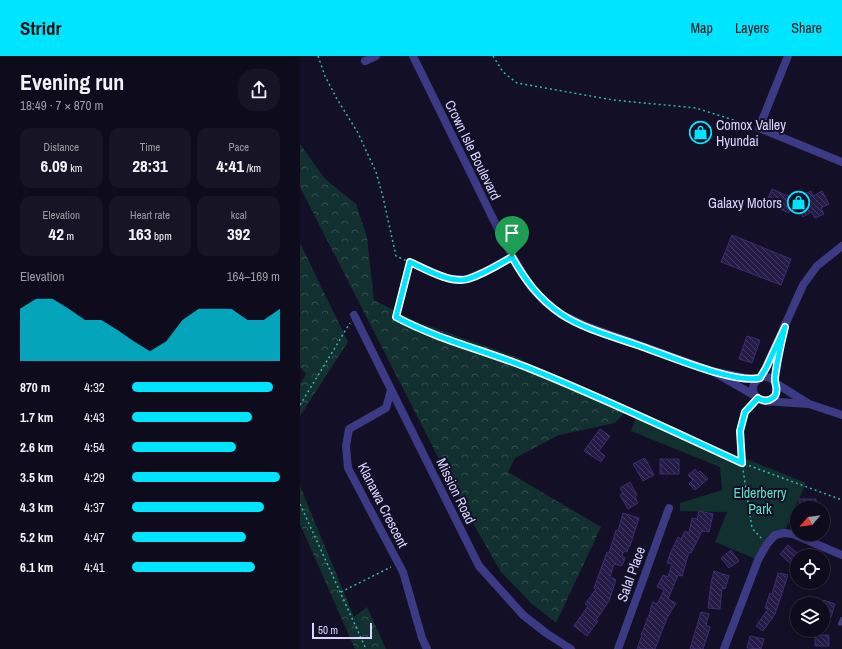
<!DOCTYPE html>
<html lang="en">
<head>
<meta charset="utf-8">
<style>
	:root { --surface:#0e0b1c; --page:#171425; --text:#f1f3f6; --muted:#9b9ba3; --line:#2e2b3b; --accent:#00e5ff }
	body { margin:0; font-family:"Archivo Narrow",sans-serif; background:var(--page); color:var(--text); height:100vh; display:flex; flex-direction:column; font-size:15px; white-space:nowrap }
	* { box-sizing:border-box; margin:0 }
	p { font-size:13px; color:var(--muted) }
	.icon { flex:none; width:22px; height:22px; fill:none; stroke:currentColor; stroke-width:2; stroke-linecap:round; stroke-linejoin:round }
	.map { position:relative; flex:1; overflow:hidden }
	.sheet { display:flex; flex-direction:column; background:var(--surface); width:300px }
	.sheet>* { flex:none }
	.needle { width:26px; rotate:241deg }
	.buttons { position:absolute; left:490px; top:445px; display:grid; gap:8px }
	.buttons a { display:grid; place-items:center; width:40px; height:40px; border-radius:50%; background:var(--surface); box-shadow:0 2px 6px #0003,0 0 0 1px var(--line); font-size:20px }
	.scale { position:absolute; left:12px; bottom:10px; width:60px; box-sizing:border-box; padding-left:4px; border:2px solid #d9d4ff; border-top:0; font-size:11px; line-height:14px; white-space:nowrap; color:#d9d4ff; -webkit-text-stroke:3px #130f26; paint-order:stroke }
	.pin { position:absolute; display:grid; place-items:center; width:34px; height:34px; color:#fff; margin:-41px -17px; border-radius:50% 50% 50% 0; rotate:-45deg; box-shadow:0 0 4px #0007 }
	.pin .icon { rotate:45deg }
	.round { display:grid; place-items:center; flex:none; width:42px; height:42px; border-radius:16px; background:var(--page) }
	.head { display:flex; align-items:center; justify-content:space-between; height:68px; padding:0 20px }
	h1 { font-size:22px; font-weight:800; line-height:30px }
	.stats { display:grid; grid-template-columns:repeat(3,1fr); gap:6px; height:68px; padding:4px 20px }
	.stats div { display:grid; align-content:center; border-radius:10px; background:var(--page); text-align:center }
	.stats b { font-size:17px; font-weight:800 }
	.stats small { font-size:11px; font-weight:400 }
	.stats p { font-size:11px }
	.chart { height:112px; padding:8px 20px }
	.chart p { display:flex; justify-content:space-between }
	.chart svg { width:100%; height:72px; margin-top:4px; fill:var(--accent); opacity:.7 }
	ul { padding:0 20px; list-style:none; font-size:13px }
	li { display:grid; grid-template-columns:64px 48px 1fr; align-items:center; height:30px }
	li i { height:10px; border-radius:5px; background:var(--accent) }
	header { display:flex; align-items:center; gap:24px; box-sizing:border-box; height:56px; padding:0 20px; background:var(--accent); color:#111 }
	header strong { font-size:19px }
	nav { display:flex; gap:22px; margin-inline-start:auto; font-size:14px }
	main { display:flex; flex:1; min-height:0 }
	.map>svg:first-child { display:block }
	.forest { fill:url(#forest-crowns) }
	.park { fill:#12302f }
	.building { fill:url(#building-back-hatch); stroke:#3b2d73 }
	.lines { fill:none; stroke-linecap:round; stroke-linejoin:round }
	.path { stroke:#2fb8b0; stroke-width:1.5; stroke-dasharray:2 3; stroke-linecap:butt }
	.service { stroke:#3d3a85; stroke-width:4 }
	.minor { stroke:#3d3a85; stroke-width:8 }
	.route-casing { stroke:#fff; stroke-width:8 }
	.route { stroke:#00e5ff; stroke-width:5 }
	.labels { text-anchor:middle; dominant-baseline:central; stroke-width:4; stroke-linejoin:round; paint-order:stroke }
	.poi-label { font-size:14px; fill:#d9d4ff; stroke:#130f26; text-anchor:start }
	.street-label { font-size:14px; fill:#d9d4ff; stroke:#130f26 }
	.park-label { font-size:14px; fill:#5fe0c0; stroke:#130f26 }
</style>
</head>
<body>
<header>
<strong>Stridr</strong>
<nav><a>Map</a><a>Layers</a><a>Share</a></nav>
</header>
<main>
<section class="sheet">
<div class="head"><div><h1>Evening run</h1><p>18:49 · 7 × 870 m</p></div><a class="round"><svg class="icon" aria-label="share" viewBox="0 0 24 24"><path d="M12 15V3M7 8l5-5 5 5M5 13v7h14v-7"/></svg></a></div>
<div class="stats">
<div><p>Distance</p><b>6.09<small> km</small></b></div>
<div><p>Time</p><b>28:31</b></div>
<div><p>Pace</p><b>4:41<small> /km</small></b></div>
</div>
<div class="stats">
<div><p>Elevation</p><b>42<small> m</small></b></div>
<div><p>Heart rate</p><b>163<small> bpm</small></b></div>
<div><p>kcal</p><b>392</b></div>
</div>
<div class="chart"><p><span>Elevation</span>164–169 m</p>
<svg viewBox="0 0 160 44" preserveAspectRatio="none"><path d="M0 44V12L10 6L20 6L30 12L40 19L50 19L60 25L70 32L80 38L90 32L100 19L110 12L120 12L130 12L140 19L150 19L160 12V44z"/></svg>
</div>
<ul>
<li><b>870 m</b>4:32<i style="width:95%"></i></li>
<li><b>1.7 km</b>4:43<i style="width:81%"></i></li>
<li><b>2.6 km</b>4:54<i style="width:70%"></i></li>
<li><b>3.5 km</b>4:29<i style="width:100%"></i></li>
<li><b>4.3 km</b>4:37<i style="width:89%"></i></li>
<li><b>5.2 km</b>4:47<i style="width:77%"></i></li>
<li><b>6.1 km</b>4:41<i style="width:83%"></i></li>
</ul>
</section>
<div class="map">
<svg width="542" height="593" viewBox="0 0 542 593">
	<defs>
		<pattern id="forest-crowns" width="20" height="18" patternUnits="userSpaceOnUse"><rect width="20" height="18" fill="#12302f"/><path d="M2 6a3 3 0 1 1 6 0M12 15a3 3 0 1 1 6 0" fill="none" stroke="#344d4e"/></pattern>
		<pattern id="building-back-hatch" width="6" height="6" patternUnits="userSpaceOnUse"><rect width="6" height="6" fill="#241b47"/><path d="M-1 5l2 2M0 0l6 6M5-1l2 2" fill="none" stroke="#433b63"/></pattern>
	</defs>
	<rect width="100%" height="100%" fill="#130f26"/>
	<path class="forest" d="M 0,88 L 25,123 L 56,148 L 67,181 L 74,244 L 115,265 L 216,301 L 324,357 L 315,367 L 259,379 L 215,402 L 208,416 L 301,471 L 256,567 L 231,547 L 201,516 L 163,450 L 0,131 Z
		M 0,187 L 48,286 L 0,360 L 0,328 L 6,318 L 0,311 Z
		M 0,430 L 54,561 L 67,551 L 86,593 L 55,593 L 0,468 Z"/>
	<path class="park" d="M 337,359 L 506,427 L 484,477 L 475,479 L 458,504 L 415,486 L 427,456 L 380,455 L 380,447 L 422,434 L 420,411 L 331,375 Z"/>
	<path class="building" d="M 472,133 L 495,143 L 511,135 L 513,140 L 522,135 L 529,148 L 521,152 L 524,158 L 515,162 L 511,156 L 503,161 L 494,145 L 489,157 L 466,147 Z
		M 432,179 L 491,203 L 481,229 L 421,206 Z
		M 447,280 L 460,284 L 452,307 L 439,303 Z
		M 300,373 L 310,380 L 299,395 L 305,400 L 301,406 L 284,395 Z
		M 345,402 L 354,419 L 343,425 L 333,408 Z
		M 360,403 L 379,403 L 379,418 L 360,418 Z
		M 395,413 L 398,417 L 400,415 L 408,423 L 395,434 L 389,428 L 393,424 L 388,419 Z
		M 330,426 L 337,439 L 335,440 L 338,447 L 328,453 L 320,439 L 323,437 L 320,432 Z
		M 499,443 L 516,443 L 516,452 L 500,452 Z
		M 399,455 L 413,458 L 409,476 L 402,475 L 391,497 L 389,496 L 382,520 L 378,519 L 368,543 L 376,547 L 367,562 L 355,593 L 337,593 L 342,579 L 341,579 L 351,554 L 350,554 L 353,546 L 357,548 L 364,534 L 357,531 L 363,519 L 368,521 L 372,508 L 367,507 L 370,498 L 378,481 L 381,483 L 385,475 L 389,477 L 392,462 L 397,463 Z
		M 323,457 L 339,462 L 337,468 L 330,490 L 329,490 L 327,496 L 324,495 L 322,500 L 325,502 L 322,510 L 314,508 L 310,521 L 316,524 L 309,545 L 296,564 L 298,565 L 287,580 L 274,570 L 288,550 L 285,548 L 296,533 L 294,532 L 307,496 L 309,497 L 316,474 L 318,475 Z
		M 488,489 L 497,497 L 497,504 L 492,509 L 480,498 Z
		M 431,494 L 439,505 L 429,512 L 421,502 Z
		M 414,515 L 429,520 L 425,533 L 422,532 L 420,553 L 408,552 L 411,527 Z
		M 478,517 L 488,519 L 475,558 L 463,575 L 456,570 L 468,553 L 465,552 L 470,537 L 472,538 Z
		M 523,544 L 535,548 L 531,561 L 523,558 Z
		M 401,556 L 409,558 L 406,569 L 410,571 L 408,578 L 403,593 L 390,593 Z
		M 515,579 L 529,579 L 529,590 L 515,590 Z
		M 450,580 L 464,583 L 461,593 L 447,592 Z"/>
	<g class="lines">
		<path class="path" d="M 18,0 L 25,20 L 37,43 L 58,77 L 76,116 L 83,141 L 96,200 L 120,211
			M 193,0 L 203,16 L 217,27 L 313,44 L 396,52 L 452,70
			M 110,206 L 96,261 L 110,268 L 176,294 L 225,311 L 309,346 L 442,407 L 542,444
			M 452,348 L 445,356 L 440,375 L 442,407 L 452,472 L 461,482
			M 0,349 L 50,267
			M 0,448 L 66,593
			M 41,536 L 91,511"/>
		<path class="service" d="M 540,568 L 542,563"/>
		<path class="minor" d="M 113,0 L 206,189 L 230,230 L 245,246 L 262,259 L 286,270 L 412,315
			M 488,0 L 459,72 L 542,106
			M 65,5 L 76,0
			M 127,214 L 149,223 L 167,223 L 186,215 L 212,201
			M 54,259 L 179,510 L 223,559 L 246,577 L 271,593
			M453 333a12 12 0 1 1 24 0a12 12 0 1 1-24 0Z
			M 460,322 L 466,311 L 503,229 L 517,210 L 542,190
			M 475,325 L 481,287
			M 91,334 L 86,352 L 49,373 L 46,390 L 48,412 L 103,516 L 122,582 L 127,593
			M 457,341 L 412,315 L 450,323 L 459,322
			M 464,345 L 509,348 L 477,328
			M 509,348 L 542,359
			M 318,593 L 369,452
			M 424,593 L 458,504 L 467,488 L 475,479 L 484,477 L 493,478 L 542,499"/>
	</g>
	<g class="lines">
		<defs>
			<path id="route" d="M 212,201 C 225,224 239,243 261,258 C 283,273 318,282 343,291 C 369,300 435,328 460,322 L 466,312 L 485,271 C 481,288 477,304 475,321 C 474,328 479,332 475,340 C 470,345 464,346 458,342 L 445,356 L 440,375 L 442,407 C 370,374 299,340 226,311 C 183,294 137,283 96,261 L 110,206 C 125,213 151,228 168,223 C 184,218 198,209 212,201 Z"/>
		</defs>
		<use href="#route" class="route-casing"/>
		<use href="#route" class="route"/>
	</g>
	<defs>
		<symbol id="shop-ring" viewBox="-11 -11 22 22"><circle r="9.5" fill="#130f26" stroke="#00e5ff" stroke-width="1.5"/><path d="M-5-2.5h2.3a2.7 3.5 0 0 1 5.4 0H5L5.5 6h-11ZM-1.5-2.5h3a1.5 2.3 0 0 0-3 0Z" fill="#00e5ff"/></symbol>
	</defs>
	<g fill-rule="evenodd">
		<use href="#shop-ring" x="388" y="64" width="25" height="25"/>
		<use href="#shop-ring" x="486" y="134" width="25" height="25"/>
	</g>
	<g class="labels">
		<g class="poi-label">
			<text x="416" y="69">Comox Valley<tspan x="416" dy="16">Hyundai</tspan></text>
			<text x="482" y="147" text-anchor="end">Galaxy Motors</text>
		</g>
		<g class="street-label">
			<text transform="translate(173 94) rotate(64)">Crown Isle Boulevard</text>
			<text transform="translate(156 435) rotate(64)">Mission Road</text>
			<text transform="translate(83 449) rotate(63)">Klanawa Crescent</text>
			<text transform="translate(331 518) rotate(-70)">Salal Place</text>
		</g>
		<g class="park-label">
			<text x="460" y="437">Elderberry<tspan x="460" dy="16">Park</tspan></text>
		</g>
	</g>
</svg>
<div class="buttons">
<a><svg class="needle" viewBox="-14 -14 28 28"><path d="M0-13l5 13h-10z" fill="#e53935"/><path d="M0 13l5-13h-10z" fill="#9b9ba3"/></svg></a>
<a><svg class="icon" aria-label="locate" viewBox="0 0 24 24"><circle cx="12" cy="12" r="6"/><path d="M12 2v4M12 18v4M2 12h4M18 12h4"/></svg></a>
<a><svg class="icon" aria-label="layers" viewBox="0 0 24 24"><path d="M12 4l9 5-9 5-9-5zM3 14l9 5 9-5"/></svg></a>
</div>
<div class="scale">50 m</div>
<div class="pin" style="left:212px;top:201px;background:#1e9e55"><svg class="icon" aria-label="arrive" viewBox="0 0 24 24"><path d="M6 21V4h12l-3 4 3 4H6"/></svg></div>
</div>
</main>
</body>
</html>
